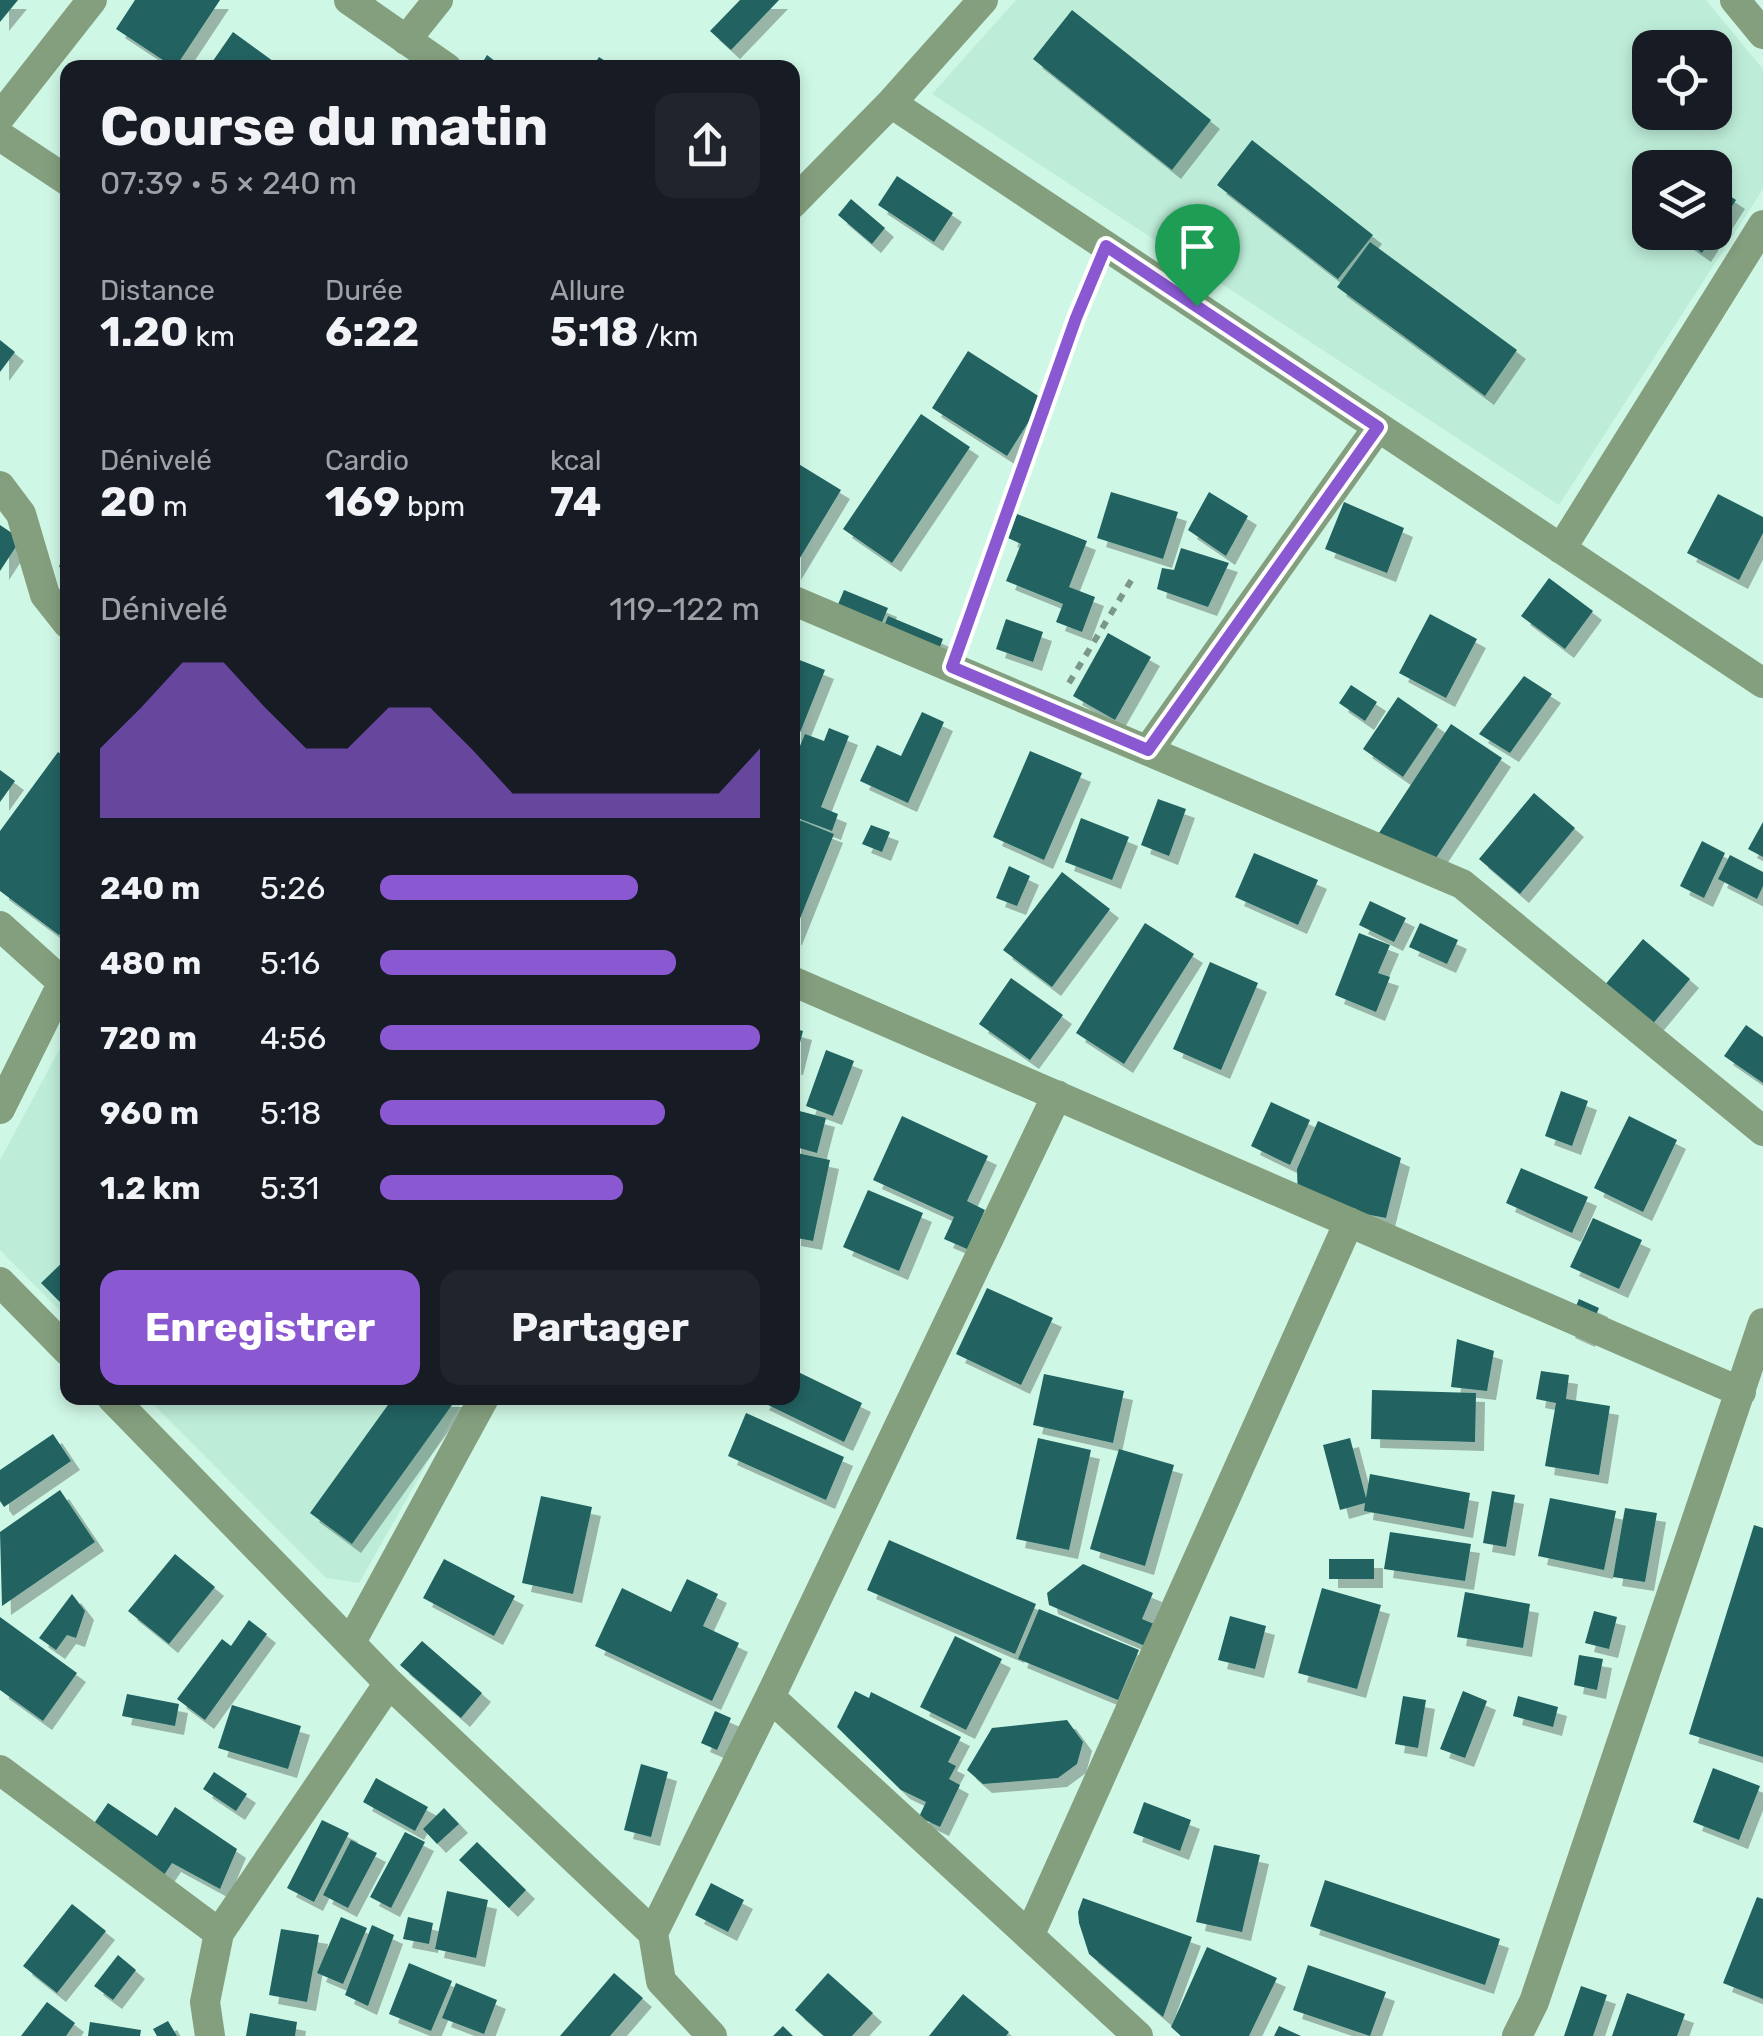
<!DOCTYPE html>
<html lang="fr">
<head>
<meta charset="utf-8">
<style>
	:root { --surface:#171b24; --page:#20242c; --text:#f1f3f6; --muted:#9ea1a6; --accent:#8a59d2 }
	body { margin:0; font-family:Rubik,sans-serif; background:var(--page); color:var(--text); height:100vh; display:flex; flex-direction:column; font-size:38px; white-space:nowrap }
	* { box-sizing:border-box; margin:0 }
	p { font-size:32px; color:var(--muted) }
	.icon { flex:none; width:55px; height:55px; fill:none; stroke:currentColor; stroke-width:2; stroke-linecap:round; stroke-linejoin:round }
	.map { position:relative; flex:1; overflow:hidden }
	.side { position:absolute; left:60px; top:60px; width:740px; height:1345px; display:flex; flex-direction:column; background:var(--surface); border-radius:20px; box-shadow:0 5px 15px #0003 }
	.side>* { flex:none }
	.tools { position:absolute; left:1632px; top:30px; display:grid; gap:20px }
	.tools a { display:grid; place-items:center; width:100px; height:100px; border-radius:20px; background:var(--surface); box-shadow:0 5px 15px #0003; font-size:50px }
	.pin { position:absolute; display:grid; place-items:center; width:85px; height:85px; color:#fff; margin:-102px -42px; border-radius:50% 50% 50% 0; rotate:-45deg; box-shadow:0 0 10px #0007 }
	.pin .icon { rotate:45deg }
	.round { display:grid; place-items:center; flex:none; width:105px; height:105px; border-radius:20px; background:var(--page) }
	.summary { display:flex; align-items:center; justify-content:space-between; height:170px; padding:0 40px }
	h1 { font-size:55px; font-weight:700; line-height:75px }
	.stats { display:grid; grid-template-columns:repeat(3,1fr); gap:15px; height:170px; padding:10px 40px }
	.stats div { display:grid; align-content:center }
	.stats b { font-size:42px; font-weight:700 }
	.stats small { font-size:28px; font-weight:400 }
	.stats p { font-size:28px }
	.chart { height:280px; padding:20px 40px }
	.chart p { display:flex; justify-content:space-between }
	.chart svg { width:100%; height:180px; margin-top:10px; fill:var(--accent); opacity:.7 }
	.button { display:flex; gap:20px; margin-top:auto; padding:20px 40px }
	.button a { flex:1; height:115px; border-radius:20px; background:var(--accent); color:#fff; font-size:40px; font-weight:700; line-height:115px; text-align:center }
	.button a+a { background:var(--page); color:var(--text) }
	ul { padding:0 40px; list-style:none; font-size:32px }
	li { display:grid; grid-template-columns:160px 120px 1fr; align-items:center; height:75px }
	li i { height:25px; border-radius:12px; background:var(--accent) }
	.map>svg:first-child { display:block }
	.built { fill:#bdedd8; fill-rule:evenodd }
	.building { fill:#206362; filter:url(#shadow) }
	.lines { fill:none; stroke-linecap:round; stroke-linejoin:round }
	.path { stroke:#7a978a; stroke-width:6; stroke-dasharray:8 8; stroke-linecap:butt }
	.street { stroke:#849f7e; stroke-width:30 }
	.route-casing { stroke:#fff; stroke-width:20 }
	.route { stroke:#8a59d2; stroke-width:12 }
</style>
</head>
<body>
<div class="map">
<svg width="1763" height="2036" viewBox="0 0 1763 2036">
	<defs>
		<filter id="shadow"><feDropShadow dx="9" dy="9" stdDeviation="0" flood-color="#0004"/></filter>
	</defs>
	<rect width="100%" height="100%" fill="#cff7e5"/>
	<path class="built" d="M 1016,0 L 1706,0 L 1763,69 L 1763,189 L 1559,505 L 932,94 ZM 1650,48 L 1715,48 L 1715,112 L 1650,112 ZM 1650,168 L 1715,168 L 1715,232 L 1650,232 Z
		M 67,1035 L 67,1318 L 0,1250 L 0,1160 Z
		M 147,1398 L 464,1398 L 359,1583 L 326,1578 Z"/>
	<path class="building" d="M 0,0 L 18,0 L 0,22 Z
		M 135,0 L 220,0 L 175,68 L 116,29 Z
		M 740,0 L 779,0 L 731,50 L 710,31 Z
		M 1072,10 L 1211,120 L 1172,170 L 1033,59 Z
		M 233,32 L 277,64 L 274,68 L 208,68 Z
		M 487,55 L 504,68 L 479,68 Z
		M 599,57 L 616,68 L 592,68 Z
		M 1252,140 L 1373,235 L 1338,279 L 1217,185 Z
		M 897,176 L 953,213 L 934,242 L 878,205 Z
		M 1715,186 L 1736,200 L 1702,253 L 1672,232 L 1715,232 Z
		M 851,199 L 885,228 L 872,244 L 838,215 Z
		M 1370,242 L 1517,350 L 1485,396 L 1337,287 Z
		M 0,340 L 15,352 L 0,372 Z
		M 968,351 L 1043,399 L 1007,456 L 932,408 Z
		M 921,414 L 970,447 L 892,563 L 843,529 Z
		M 792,460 L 841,490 L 792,571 Z
		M 1111,492 L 1178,512 L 1163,559 L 1097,538 Z
		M 1209,492 L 1248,516 L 1226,556 L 1188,530 Z
		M 1718,494 L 1763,517 L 1763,533 L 1739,580 L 1687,553 Z
		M 1344,502 L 1404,528 L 1387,573 L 1325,549 Z
		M 1017,514 L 1087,541 L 1069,587 L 1095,597 L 1082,632 L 1056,622 L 1063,604 L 1006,581 L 1021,544 L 1008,538 Z
		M 0,525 L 21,539 L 0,571 Z
		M 68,540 L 68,569 L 59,567 Z
		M 1181,548 L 1229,563 L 1208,607 L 1157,589 L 1162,568 L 1174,570 Z
		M 1549,578 L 1593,611 L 1565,649 L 1521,616 Z
		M 844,590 L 888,608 L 878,632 L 834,614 Z
		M 1430,614 L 1477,639 L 1446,698 L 1399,673 Z
		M 888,616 L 943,639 L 936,657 L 881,634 Z
		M 1006,619 L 1043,632 L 1033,662 L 996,649 Z
		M 1108,633 L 1151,657 L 1115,720 L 1073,696 Z
		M 792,657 L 825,670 L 793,750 L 792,750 Z
		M 1524,676 L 1552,694 L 1510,753 L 1479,734 Z
		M 1351,685 L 1377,702 L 1365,721 L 1339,703 Z
		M 1398,697 L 1438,725 L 1403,777 L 1363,749 Z
		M 922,712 L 944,722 L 908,803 L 860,781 L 877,745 L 901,756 Z
		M 1451,724 L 1502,758 L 1428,870 L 1377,836 Z
		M 829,728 L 849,736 L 821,807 L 838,814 L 832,831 L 792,816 L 792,765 L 805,734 L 824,741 Z
		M 1030,751 L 1082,773 L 1044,860 L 993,837 Z
		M 58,752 L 68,759 L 68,924 L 59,935 L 0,891 L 0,831 Z
		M 0,770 L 15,781 L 0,802 Z
		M 1534,793 L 1575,828 L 1520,894 L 1479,859 Z
		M 1158,799 L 1186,809 L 1169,856 L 1141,845 Z
		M 792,817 L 834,834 L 793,936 L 792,936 Z
		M 1081,818 L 1129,837 L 1112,880 L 1065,862 Z
		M 1763,822 L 1763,857 L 1748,849 Z
		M 871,825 L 890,832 L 882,852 L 862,844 Z
		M 1702,841 L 1725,853 L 1704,898 L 1680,886 Z
		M 1254,853 L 1318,880 L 1298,925 L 1235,897 Z
		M 1730,855 L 1763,872 L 1763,886 L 1757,899 L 1718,879 Z
		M 1009,866 L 1030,876 L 1017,906 L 996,898 Z
		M 1062,872 L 1110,909 L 1052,987 L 1003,950 Z
		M 1370,901 L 1406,918 L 1394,942 L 1359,925 Z
		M 1145,923 L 1194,954 L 1124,1064 L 1076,1033 Z
		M 1420,923 L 1458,940 L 1447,964 L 1409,947 Z
		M 1359,933 L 1390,945 L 1378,973 L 1390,977 L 1376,1012 L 1335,995 Z
		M 1643,939 L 1690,979 L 1646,1032 L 1599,992 Z
		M 1210,962 L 1258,983 L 1221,1070 L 1173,1049 Z
		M 1011,978 L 1063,1015 L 1030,1060 L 979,1024 Z
		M 1746,1025 L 1763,1037 L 1763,1083 L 1724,1056 Z
		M 792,1028 L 803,1031 L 794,1066 L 792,1066 Z
		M 826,1050 L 854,1061 L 833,1116 L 806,1106 Z
		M 1561,1091 L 1588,1101 L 1572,1146 L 1545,1136 Z
		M 1271,1102 L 1310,1120 L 1290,1165 L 1251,1146 Z
		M 792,1109 L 826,1118 L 817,1153 L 792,1146 Z
		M 902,1116 L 988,1156 L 967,1201 L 985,1210 L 967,1249 L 944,1239 L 954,1217 L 873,1180 Z
		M 1629,1116 L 1677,1140 L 1643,1212 L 1594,1188 Z
		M 1318,1121 L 1401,1158 L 1386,1218 L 1298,1201 L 1297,1169 Z
		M 792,1152 L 830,1160 L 813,1241 L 792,1237 Z
		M 1521,1168 L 1588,1197 L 1572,1233 L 1506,1203 Z
		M 868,1190 L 923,1213 L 899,1271 L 843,1247 Z
		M 1593,1218 L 1642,1240 L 1619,1289 L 1570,1267 Z
		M 68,1257 L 68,1310 L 41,1283 Z
		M 987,1288 L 1053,1318 L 1021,1385 L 956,1354 Z
		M 1579,1299 L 1599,1308 L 1586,1338 L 1566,1329 Z
		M 1457,1339 L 1494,1351 L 1487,1391 L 1451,1387 Z
		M 792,1369 L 862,1403 L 844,1442 L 760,1401 L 762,1398 L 792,1398 Z
		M 1541,1371 L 1569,1375 L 1566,1399 L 1610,1406 L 1599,1475 L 1545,1466 L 1556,1403 L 1536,1399 Z
		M 1044,1374 L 1124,1391 L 1113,1443 L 1033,1425 Z
		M 1372,1390 L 1476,1393 L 1475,1442 L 1371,1439 Z
		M 393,1398 L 457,1398 L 352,1544 L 310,1513 Z
		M 746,1413 L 844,1457 L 826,1500 L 728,1456 Z
		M 53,1434 L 71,1461 L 4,1507 L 0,1501 L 0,1470 Z
		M 1038,1438 L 1091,1450 L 1069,1550 L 1016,1539 Z
		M 1350,1438 L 1366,1498 L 1370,1474 L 1470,1493 L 1464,1529 L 1364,1511 L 1365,1503 L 1340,1510 L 1323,1445 Z
		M 1119,1449 L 1174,1465 L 1145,1566 L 1090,1549 Z
		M 60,1490 L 95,1542 L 2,1606 L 0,1532 Z
		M 1492,1491 L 1515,1495 L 1506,1547 L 1483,1543 Z
		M 541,1496 L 592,1507 L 573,1594 L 522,1583 Z
		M 1550,1498 L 1616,1511 L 1604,1570 L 1538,1556 Z
		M 1625,1508 L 1657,1513 L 1645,1582 L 1613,1577 Z
		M 1754,1525 L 1763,1528 L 1763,1757 L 1689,1734 Z
		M 1390,1532 L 1471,1544 L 1465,1581 L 1384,1569 Z
		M 889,1540 L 1036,1604 L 1015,1654 L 867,1590 Z
		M 175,1554 L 215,1587 L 169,1644 L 128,1611 Z
		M 444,1559 L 515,1596 L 494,1636 L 423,1598 Z
		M 1329,1559 L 1374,1559 L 1374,1579 L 1329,1579 Z
		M 1083,1564 L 1153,1593 L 1142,1619 L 1161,1627 L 1152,1649 L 1049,1605 L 1047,1593 Z
		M 687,1579 L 718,1594 L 703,1626 L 739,1643 L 712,1701 L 595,1646 L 622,1588 L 671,1612 Z
		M 1322,1588 L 1381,1605 L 1357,1689 L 1298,1673 Z
		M 1465,1592 L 1530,1604 L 1523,1648 L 1457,1637 Z
		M 72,1594 L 85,1611 L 76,1638 L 67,1635 L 56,1650 L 39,1638 Z
		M 1039,1609 L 1139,1650 L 1118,1700 L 1018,1659 Z
		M 1594,1611 L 1617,1617 L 1609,1649 L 1585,1643 Z
		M 1230,1616 L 1266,1626 L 1255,1669 L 1218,1660 Z
		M 0,1617 L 77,1673 L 43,1721 L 0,1690 Z
		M 249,1620 L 267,1634 L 205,1720 L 177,1699 L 222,1639 L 231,1646 Z
		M 955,1636 L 1002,1659 L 966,1730 L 920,1707 Z
		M 422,1641 L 482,1693 L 461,1718 L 400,1665 Z
		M 1579,1655 L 1603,1659 L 1597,1690 L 1574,1685 Z
		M 855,1691 L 869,1698 L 871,1692 L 961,1737 L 948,1762 L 956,1766 L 949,1779 L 960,1785 L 940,1827 L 919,1817 L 926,1802 L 901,1790 L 837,1727 Z
		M 1463,1691 L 1487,1701 L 1465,1758 L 1440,1749 Z
		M 127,1694 L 179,1704 L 175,1726 L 122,1716 Z
		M 1403,1696 L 1426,1700 L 1418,1748 L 1395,1744 Z
		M 1518,1696 L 1558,1707 L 1553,1727 L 1513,1716 Z
		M 232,1705 L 301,1726 L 288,1769 L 218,1748 Z
		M 715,1711 L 731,1718 L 717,1750 L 701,1743 Z
		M 1067,1720 L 1083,1742 L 1077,1764 L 1058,1778 L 983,1784 L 967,1770 L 992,1728 Z
		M 641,1764 L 668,1772 L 651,1837 L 624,1830 Z
		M 1713,1768 L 1760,1786 L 1739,1840 L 1693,1822 Z
		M 214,1772 L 247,1794 L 236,1811 L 203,1789 Z
		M 376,1778 L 428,1807 L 415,1831 L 363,1802 Z
		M 1144,1802 L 1191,1820 L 1180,1851 L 1133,1833 Z
		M 108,1803 L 157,1836 L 175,1807 L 237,1849 L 220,1889 L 172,1863 L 150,1896 L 82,1841 Z
		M 444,1808 L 459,1824 L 437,1844 L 423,1829 Z
		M 322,1820 L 349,1833 L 314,1902 L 287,1888 Z
		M 405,1832 L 425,1842 L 391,1908 L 370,1897 Z
		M 351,1840 L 377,1853 L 348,1908 L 323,1895 Z
		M 477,1842 L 526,1890 L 509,1908 L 459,1860 Z
		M 1214,1845 L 1260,1855 L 1242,1932 L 1196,1922 Z
		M 1325,1880 L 1500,1939 L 1485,1985 L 1310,1926 Z
		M 711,1883 L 744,1900 L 728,1932 L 695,1915 Z
		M 447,1891 L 488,1900 L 476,1958 L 435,1949 Z
		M 1757,1897 L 1763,1899 L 1763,1999 L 1723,1983 Z
		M 1083,1898 L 1192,1937 L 1163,2017 L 1089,1954 L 1079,1923 L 1078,1912 Z
		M 72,1904 L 106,1931 L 57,1993 L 23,1966 Z
		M 341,1917 L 367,1928 L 343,1984 L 317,1973 Z
		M 408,1917 L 433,1923 L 429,1944 L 403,1939 Z
		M 372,1925 L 394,1935 L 368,2006 L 345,1995 Z
		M 281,1929 L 319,1935 L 307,2002 L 269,1995 Z
		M 1207,1947 L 1277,1978 L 1249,2036 L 1181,2036 L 1171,2027 Z
		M 118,1955 L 136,1970 L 113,2000 L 94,1986 Z
		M 409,1963 L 452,1981 L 431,2031 L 389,2014 Z
		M 1308,1965 L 1386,1992 L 1370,2036 L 1293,2010 Z
		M 614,1973 L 643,1998 L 610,2036 L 560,2036 Z
		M 828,1973 L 873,2013 L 852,2036 L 824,2036 L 795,2010 Z
		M 456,1983 L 497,2000 L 484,2034 L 442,2018 Z
		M 1581,1986 L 1607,1995 L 1593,2036 L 1564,2036 Z
		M 1627,1993 L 1685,2014 L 1677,2036 L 1612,2036 Z
		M 963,1994 L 1009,2032 L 1006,2036 L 929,2036 Z
		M 47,2002 L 75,2023 L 66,2036 L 21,2036 Z
		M 250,2013 L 297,2022 L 295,2036 L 246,2036 Z
		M 168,2021 L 177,2036 L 157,2036 L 153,2029 Z
		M 90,2022 L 141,2030 L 140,2036 L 88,2036 Z
		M 783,2026 L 793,2036 L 773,2036 Z
		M 1279,2026 L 1301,2036 L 1274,2036 Z"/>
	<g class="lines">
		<path class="path" d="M 962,638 L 1076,318 L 1094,274
			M 1069,683 L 1135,574"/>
		<path class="street" d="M 349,0 L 447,68
			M 1735,0 L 1763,34
			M 406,40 L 438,0
			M 891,103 L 1763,683
			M 0,117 L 92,0
			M 0,136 L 68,181
			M 792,204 L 891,103 L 983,0
			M 0,486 L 21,514 L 45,595 L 68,624
			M 1561,549 L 1763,225
			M 792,600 L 1462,884 L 1763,1131
			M 1148,750 L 1378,427
			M 0,926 L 61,981
			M 792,981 L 1741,1392
			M 0,1109 L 68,972
			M 0,1282 L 68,1351
			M 112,1398 L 389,1683 L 653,1933
			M 351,1642 L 484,1398
			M 770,1697 L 1138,2036
			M 0,1770 L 219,1933
			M 1030,1934 L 1349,1222
			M 210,2036 L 205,2002 L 219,1933 L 389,1683
			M 712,2036 L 661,1981 L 653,1933 L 770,1697 L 1057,1095
			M 1517,2036 L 1534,2002 L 1763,1323"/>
	</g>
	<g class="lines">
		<defs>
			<path id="route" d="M 1106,246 L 1378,427 L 1148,750 L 952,667 L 1076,318 Z"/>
		</defs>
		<use href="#route" class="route-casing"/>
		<use href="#route" class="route"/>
	</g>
</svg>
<div class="tools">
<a><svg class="icon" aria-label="locate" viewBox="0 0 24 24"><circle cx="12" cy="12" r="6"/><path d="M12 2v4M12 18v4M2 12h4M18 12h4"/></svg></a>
<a><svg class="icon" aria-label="layers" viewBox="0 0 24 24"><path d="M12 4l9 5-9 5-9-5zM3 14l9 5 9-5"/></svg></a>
</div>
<div class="pin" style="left:1197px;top:306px;background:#1e9e55"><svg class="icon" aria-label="arrive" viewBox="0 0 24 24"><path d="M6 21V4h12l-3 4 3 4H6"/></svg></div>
<section class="side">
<div class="summary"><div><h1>Course du matin</h1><p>07:39 · 5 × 240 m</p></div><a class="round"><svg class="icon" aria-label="share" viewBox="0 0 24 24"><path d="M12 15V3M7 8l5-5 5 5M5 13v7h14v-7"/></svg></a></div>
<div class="stats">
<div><p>Distance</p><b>1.20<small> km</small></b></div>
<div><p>Durée</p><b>6:22</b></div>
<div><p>Allure</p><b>5:18<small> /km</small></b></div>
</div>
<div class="stats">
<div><p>Dénivelé</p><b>20<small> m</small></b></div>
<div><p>Cardio</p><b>169<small> bpm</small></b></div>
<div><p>kcal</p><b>74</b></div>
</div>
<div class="chart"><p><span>Dénivelé</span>119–122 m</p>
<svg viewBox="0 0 160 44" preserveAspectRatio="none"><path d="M0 44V27L10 17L20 6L30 6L40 17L50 27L60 27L70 17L80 17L90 27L100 38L110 38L120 38L130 38L140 38L150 38L160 27V44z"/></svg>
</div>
<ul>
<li><b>240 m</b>5:26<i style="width:68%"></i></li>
<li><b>480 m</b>5:16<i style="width:78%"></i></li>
<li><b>720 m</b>4:56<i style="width:100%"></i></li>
<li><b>960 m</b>5:18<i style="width:75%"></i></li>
<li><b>1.2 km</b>5:31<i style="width:64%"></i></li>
</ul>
<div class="button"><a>Enregistrer</a><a>Partager</a></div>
</section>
</div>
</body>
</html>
